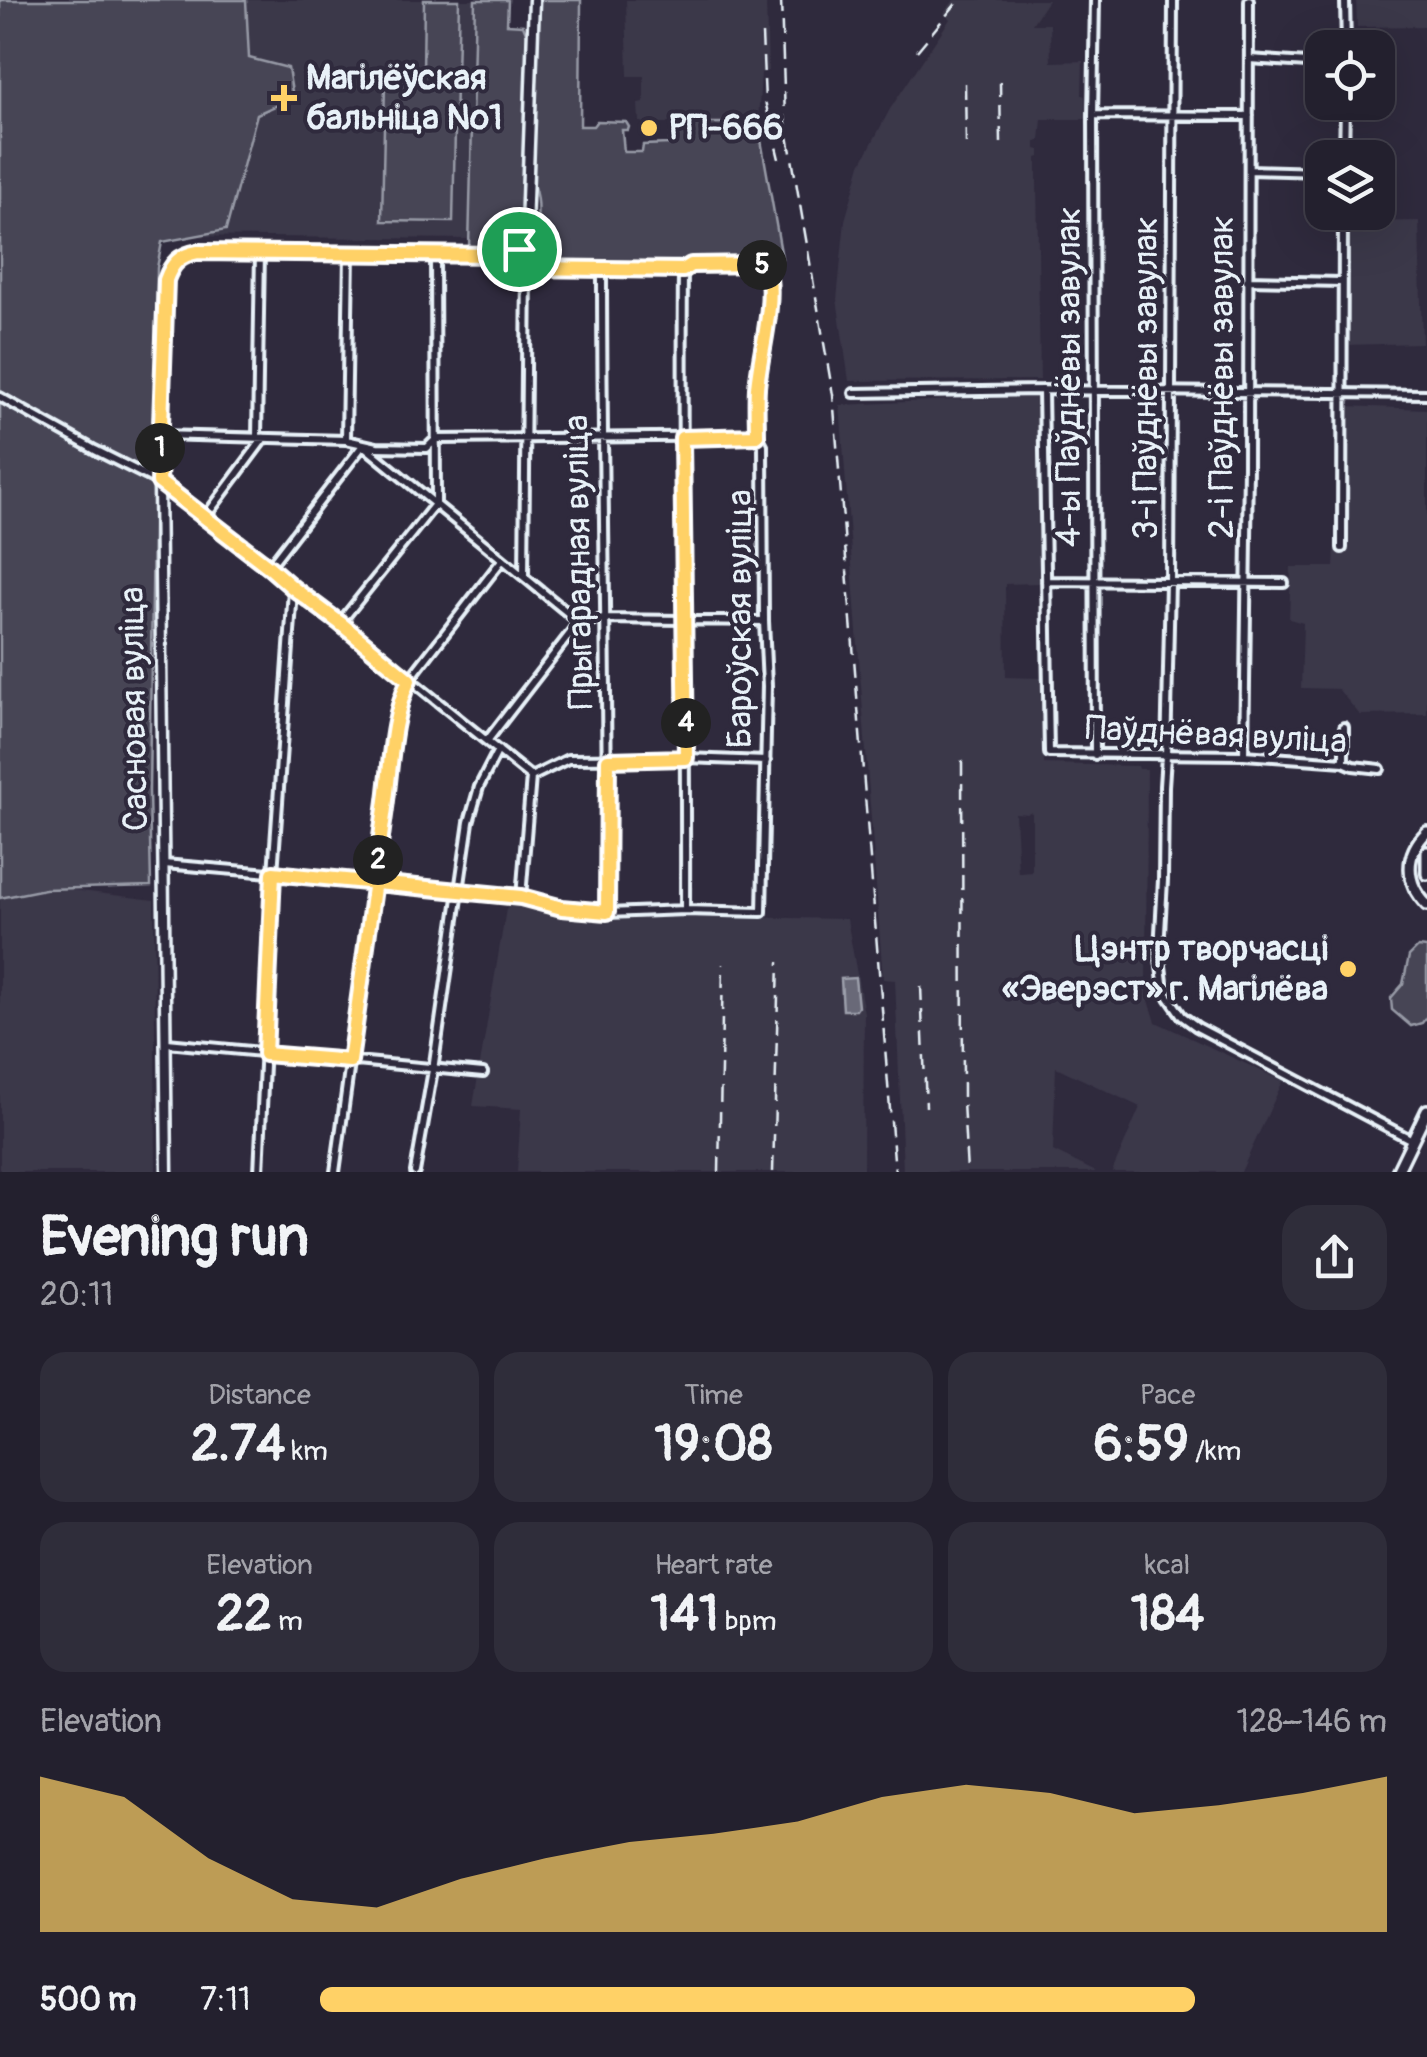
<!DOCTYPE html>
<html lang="en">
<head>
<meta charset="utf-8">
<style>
	:root { --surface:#23202e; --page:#2f2d3a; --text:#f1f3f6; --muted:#a3a3aa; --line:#403e4a; --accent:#ffd166 }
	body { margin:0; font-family:Pangolin,sans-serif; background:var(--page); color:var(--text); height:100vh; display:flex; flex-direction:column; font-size:38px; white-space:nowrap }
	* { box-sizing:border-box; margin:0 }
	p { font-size:32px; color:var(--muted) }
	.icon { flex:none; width:55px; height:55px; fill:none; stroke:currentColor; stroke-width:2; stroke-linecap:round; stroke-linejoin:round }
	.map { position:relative; height:1172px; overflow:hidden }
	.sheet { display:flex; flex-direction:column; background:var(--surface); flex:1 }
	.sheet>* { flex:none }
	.fabs { position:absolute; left:1305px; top:30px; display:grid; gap:20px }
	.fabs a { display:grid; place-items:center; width:90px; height:90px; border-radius:20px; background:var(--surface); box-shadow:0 10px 40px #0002,0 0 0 2px var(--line); font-size:50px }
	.pin { position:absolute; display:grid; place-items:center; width:85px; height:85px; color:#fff; margin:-42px; border:5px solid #fff; border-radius:50%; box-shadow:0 2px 10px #0007 }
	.km { position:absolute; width:50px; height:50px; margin:-25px; border-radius:50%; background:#222; color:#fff; font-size:28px; line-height:50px; text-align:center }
	.round { display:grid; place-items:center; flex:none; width:105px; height:105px; border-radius:30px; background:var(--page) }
	.overview { display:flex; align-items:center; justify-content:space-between; height:170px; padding:0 40px }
	h1 { font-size:55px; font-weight:700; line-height:75px }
	.stats { display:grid; grid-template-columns:repeat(3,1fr); gap:15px; height:170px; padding:10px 40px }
	.stats div { display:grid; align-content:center; border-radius:25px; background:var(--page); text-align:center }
	.stats b { font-size:50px; font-weight:700 }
	.stats small { font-size:28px; font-weight:400 }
	.stats p { font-size:28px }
	.chart { height:280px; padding:20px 40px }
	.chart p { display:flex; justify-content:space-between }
	.chart svg { width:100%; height:180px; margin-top:10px; fill:var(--accent); opacity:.7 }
	ul { padding:0 40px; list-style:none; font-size:32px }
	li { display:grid; grid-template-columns:160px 120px 1fr; align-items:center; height:75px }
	li i { height:25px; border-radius:12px; background:var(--accent) }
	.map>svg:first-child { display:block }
	.built { fill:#3b3749; fill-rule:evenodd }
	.green { fill:#464455; stroke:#979aa6; stroke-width:2.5 }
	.water { fill:#696978; stroke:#9c9fab; stroke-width:2.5 }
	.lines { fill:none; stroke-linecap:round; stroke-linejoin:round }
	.street-casing { stroke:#e8f1f8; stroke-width:14 }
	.secondary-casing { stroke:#e8f1f8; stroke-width:15 }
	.primary-casing { stroke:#e8f1f8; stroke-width:16 }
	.street { stroke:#2f2a3d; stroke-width:6 }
	.secondary { stroke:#2f2a3d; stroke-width:8 }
	.primary { stroke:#2f2a3d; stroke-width:9 }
	.rail { stroke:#e8f1f8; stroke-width:2.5; stroke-dasharray:15 8; stroke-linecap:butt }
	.route-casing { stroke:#fff; stroke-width:20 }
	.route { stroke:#ffd166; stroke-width:12 }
	.poi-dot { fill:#ffd166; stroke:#2f2a3d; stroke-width:4 }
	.labels { text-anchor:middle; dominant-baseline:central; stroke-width:8; stroke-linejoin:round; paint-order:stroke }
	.poi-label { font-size:35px; font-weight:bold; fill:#e8f1f8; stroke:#2f2a3d; text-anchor:start }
	.street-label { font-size:35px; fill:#e8f1f8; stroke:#2f2a3d }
</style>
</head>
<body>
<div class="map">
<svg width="1427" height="1172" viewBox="0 0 1427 1172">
	<rect width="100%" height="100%" fill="#2f2a3d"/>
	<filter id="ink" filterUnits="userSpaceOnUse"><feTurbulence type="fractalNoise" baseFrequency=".01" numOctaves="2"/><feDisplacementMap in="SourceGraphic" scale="20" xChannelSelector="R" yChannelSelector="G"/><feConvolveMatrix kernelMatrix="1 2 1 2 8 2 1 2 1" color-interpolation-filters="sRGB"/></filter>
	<g filter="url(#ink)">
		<path class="built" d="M 101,0 L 475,0 L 469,239 L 88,235 Z
			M 626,0 L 766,0 L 768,71 L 761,73 L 758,123 L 656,123 L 655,133 L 642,134 L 642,122 L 639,122 L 638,104 L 644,103 L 644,76 L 628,76 Z
			M 954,0 L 1048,0 L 1032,24 L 1050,24 L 1051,62 L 1083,61 L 1082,95 L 1085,96 L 1086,119 L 1042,119 L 1040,141 L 1036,142 L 1036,149 L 1040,150 L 1040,157 L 1037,158 L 1037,180 L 1040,380 L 849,381 L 837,299 L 845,220 L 861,164 L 890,109 L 950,19 L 944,13 Z
			M 1356,0 L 1427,0 L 1427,26 L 1357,27 Z
			M 1419,221 L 1422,343 L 1344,345 L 1346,222 Z
			M 1039,396 L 1040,583 L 1005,584 L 1006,677 L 1041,678 L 1044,764 L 1138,766 L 1139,769 L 1147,769 L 1146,991 L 1156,1022 L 1283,1081 L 1241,1172 L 1112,1172 L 1140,1107 L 1056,1067 L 1053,1151 L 1096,1172 L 903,1172 L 895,980 L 883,979 L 840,405 ZM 1029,812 L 1032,813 L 1032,872 L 1018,873 L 1015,813 L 1028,814 Z
			M 1345,406 L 1427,409 L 1427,714 L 1360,715 L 1338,689 L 1301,688 L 1303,623 L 1289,619 L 1291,567 L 1334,567 L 1335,548 L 1347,547 Z
			M 0,881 L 154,900 L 156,1172 L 0,1172 Z
			M 514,901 L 613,911 L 627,918 L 633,915 L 847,919 L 864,1013 L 863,1172 L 517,1172 L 521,1109 L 473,1106 L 506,909 Z"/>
		<path class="green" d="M 0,0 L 246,0 L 249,58 L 288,68 L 293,98 L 257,114 L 226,230 L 162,242 L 157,268 L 149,791 L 151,886 L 45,889 L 0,898 Z
			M 424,0 L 459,0 L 457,74 L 423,75 Z
			M 475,0 L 508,0 L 507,24 L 523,25 L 527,35 L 522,229 C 511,257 495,250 469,248 Z
			M 539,0 L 581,0 L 580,126 L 593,126 L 597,121 L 626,122 L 629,127 L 628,130 L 622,130 L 624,152 L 642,152 L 643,145 L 669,144 L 673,123 L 758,123 L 782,258 L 541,265 L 530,262 L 531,237 L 537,235 C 537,216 540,199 532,182 Z
			M 385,82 L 456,83 L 453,222 L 382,221 Z
			M 1418,947 L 1427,948 L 1427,1016 L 1422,1023 L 1411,1026 L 1392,1010 L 1391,998 L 1403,984 L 1409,956 Z"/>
		<path class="water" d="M 855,978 L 858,1007 L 856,1010 L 843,1010 L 841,979 Z"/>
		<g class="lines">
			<defs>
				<path id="street" d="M 1173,0 L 1170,582 L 1166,756 L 1164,786 L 1163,880 L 1159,950 L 1164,990 L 1182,1016 L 1197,1027 L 1412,1140
					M 1345,0 L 1346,48
					M 1249,59 L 1322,64
					M 1093,115 L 1249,116
					M 1344,158 L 1345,102
					M 1249,170 L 1322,172
					M 519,249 L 527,268 L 524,576
					M 602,270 C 602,484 608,698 607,913
					M 683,270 C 681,483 686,697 685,910
					M 1247,280 L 1342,282
					M 1043,390 L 1049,753 L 1244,755 L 1344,762 L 1353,766 L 1380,769
					M 854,393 L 1043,390 L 1427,394
					M 0,397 L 95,450 L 159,482 L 206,516 L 293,589 L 340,623 L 531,777
					M 160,435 L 346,440 L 377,447 L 427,448 L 436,439 L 757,436
					M 257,437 L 260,251
					M 346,440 L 349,253
					M 206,516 L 264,438
					M 1342,548 L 1343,212
					M 269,567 L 363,445 L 579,622 L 603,619 L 764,621
					M 1046,581 L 1284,583
					M 340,623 L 436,503 L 435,254
					M 487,741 L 579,622
					M 1095,755 L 1093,115 L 1095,0
					M 1244,755 L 1248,465 L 1249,0
					M 1344,762 L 1344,727
					M 531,777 L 568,759 L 686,758 L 766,761
					M 164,864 L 375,882 L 521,897 L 562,908 L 607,913 L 685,910 L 762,912 L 767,686 L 764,621 L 763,445 C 740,411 779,312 767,267 L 760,264 L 691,265 L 683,270 L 527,268
					M 521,897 L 531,777
					M 167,1043 L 483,1073
					M 259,1172 L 273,873 L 293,590
					M 335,1172 L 400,700 L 409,680 L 502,560
					M 415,1172 L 433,1070 L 469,822 L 479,787 L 498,750"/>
				<path id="secondary" d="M 167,1172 L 159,482 L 166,280 C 172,263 180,255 198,251 L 504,255 L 519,249 L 526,229 L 534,0"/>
				<path id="primary" d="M 1427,832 C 1404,854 1405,883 1427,905
					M 1427,852 L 1427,874
					M 1397,1172 L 1427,1110"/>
			</defs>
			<use href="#street" class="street-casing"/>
			<use href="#secondary" class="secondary-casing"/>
			<use href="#primary" class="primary-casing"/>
			<use href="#street" class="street"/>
			<use href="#secondary" class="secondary"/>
			<use href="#primary" class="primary"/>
			<path class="rail" d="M 781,0 L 785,118 L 833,395 L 895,1172
				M 762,34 L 765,101 L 779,159
				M 917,51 L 959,0
				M 1000,82 L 1001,144
				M 965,83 L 966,145
				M 962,760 L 963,1102 L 967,1172
				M 921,986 L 926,1107
				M 719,1172 L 723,964
				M 773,1172 L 779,962"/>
		</g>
	</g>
	<g class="lines" filter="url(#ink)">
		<defs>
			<path id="route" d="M 519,249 L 504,255 L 198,252 C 180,255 172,263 166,280 L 159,482 L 269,567 L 293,588 L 340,623 L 409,680 C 391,719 391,766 385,808 C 373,893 362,977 350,1061 L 265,1054 L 273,873 L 521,897 L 562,908 L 607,912 L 608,760 L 686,758 L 682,438 L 757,436 C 757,420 756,404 757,388 C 760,352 776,302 767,267 L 760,264 L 691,265 L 683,270 L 526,268 L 519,249"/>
		</defs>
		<use href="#route" class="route-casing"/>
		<use href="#route" class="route"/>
	</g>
	<g class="poi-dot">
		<path d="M279 83h10v10h10v10h-10v10h-10v-10h-10v-10h10z"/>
		<circle cx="649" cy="128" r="10"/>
		<circle cx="1348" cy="969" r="10"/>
	</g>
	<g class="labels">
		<g class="poi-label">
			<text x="306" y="78">Магілёўская<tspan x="306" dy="40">бальніца №1</tspan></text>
			<text x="669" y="128">РП-666</text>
			<text x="1328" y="949" text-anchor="end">Цэнтр творчасці<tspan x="1328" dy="40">«Эверэст» г. Магілёва</tspan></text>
		</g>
		<g class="street-label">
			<text transform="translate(1069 377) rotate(-90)">4-ы Паўднёвы завулак</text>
			<text transform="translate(1222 377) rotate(-90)">2-і Паўднёвы завулак</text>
			<text transform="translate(1146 378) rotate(-90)">3-і Паўднёвы завулак</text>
			<text transform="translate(579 562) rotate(-91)">Прыгарадная вуліца</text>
			<text transform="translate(740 619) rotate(-90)">Бароўская вуліца</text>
			<text transform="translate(134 709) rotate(-91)">Сасновая вуліца</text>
			<text transform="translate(1216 735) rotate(3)">Паўднёвая вуліца</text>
		</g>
	</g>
</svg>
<div class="fabs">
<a><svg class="icon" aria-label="locate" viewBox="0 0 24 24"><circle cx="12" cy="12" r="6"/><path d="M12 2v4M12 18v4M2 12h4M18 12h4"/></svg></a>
<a><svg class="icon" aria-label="layers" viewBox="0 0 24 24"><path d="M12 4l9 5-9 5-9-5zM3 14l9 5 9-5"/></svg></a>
</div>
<div class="pin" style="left:519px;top:249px;background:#1e9e55"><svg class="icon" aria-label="arrive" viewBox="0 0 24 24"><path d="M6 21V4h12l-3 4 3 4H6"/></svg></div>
<b class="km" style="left:160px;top:448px">1</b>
<b class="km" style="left:378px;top:860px">2</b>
<b class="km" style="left:686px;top:723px">4</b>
<b class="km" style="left:762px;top:265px">5</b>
</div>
<section class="sheet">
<div class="overview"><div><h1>Evening run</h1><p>20:11</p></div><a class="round"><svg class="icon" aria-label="share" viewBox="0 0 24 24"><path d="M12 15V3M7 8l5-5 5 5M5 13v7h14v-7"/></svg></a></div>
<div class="stats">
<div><p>Distance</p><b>2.74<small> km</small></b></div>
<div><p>Time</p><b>19:08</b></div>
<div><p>Pace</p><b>6:59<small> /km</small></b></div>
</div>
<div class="stats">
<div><p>Elevation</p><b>22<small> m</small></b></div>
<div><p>Heart rate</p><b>141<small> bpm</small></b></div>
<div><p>kcal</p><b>184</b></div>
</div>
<div class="chart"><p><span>Elevation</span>128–146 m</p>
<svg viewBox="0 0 160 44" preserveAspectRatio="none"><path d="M0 44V6L10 11L20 26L30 36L40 38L50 31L60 26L70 22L80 20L90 17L100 11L110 8L120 10L130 15L140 13L150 10L160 6V44z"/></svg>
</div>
<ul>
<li><b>500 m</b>7:11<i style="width:82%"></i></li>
</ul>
</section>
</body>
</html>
